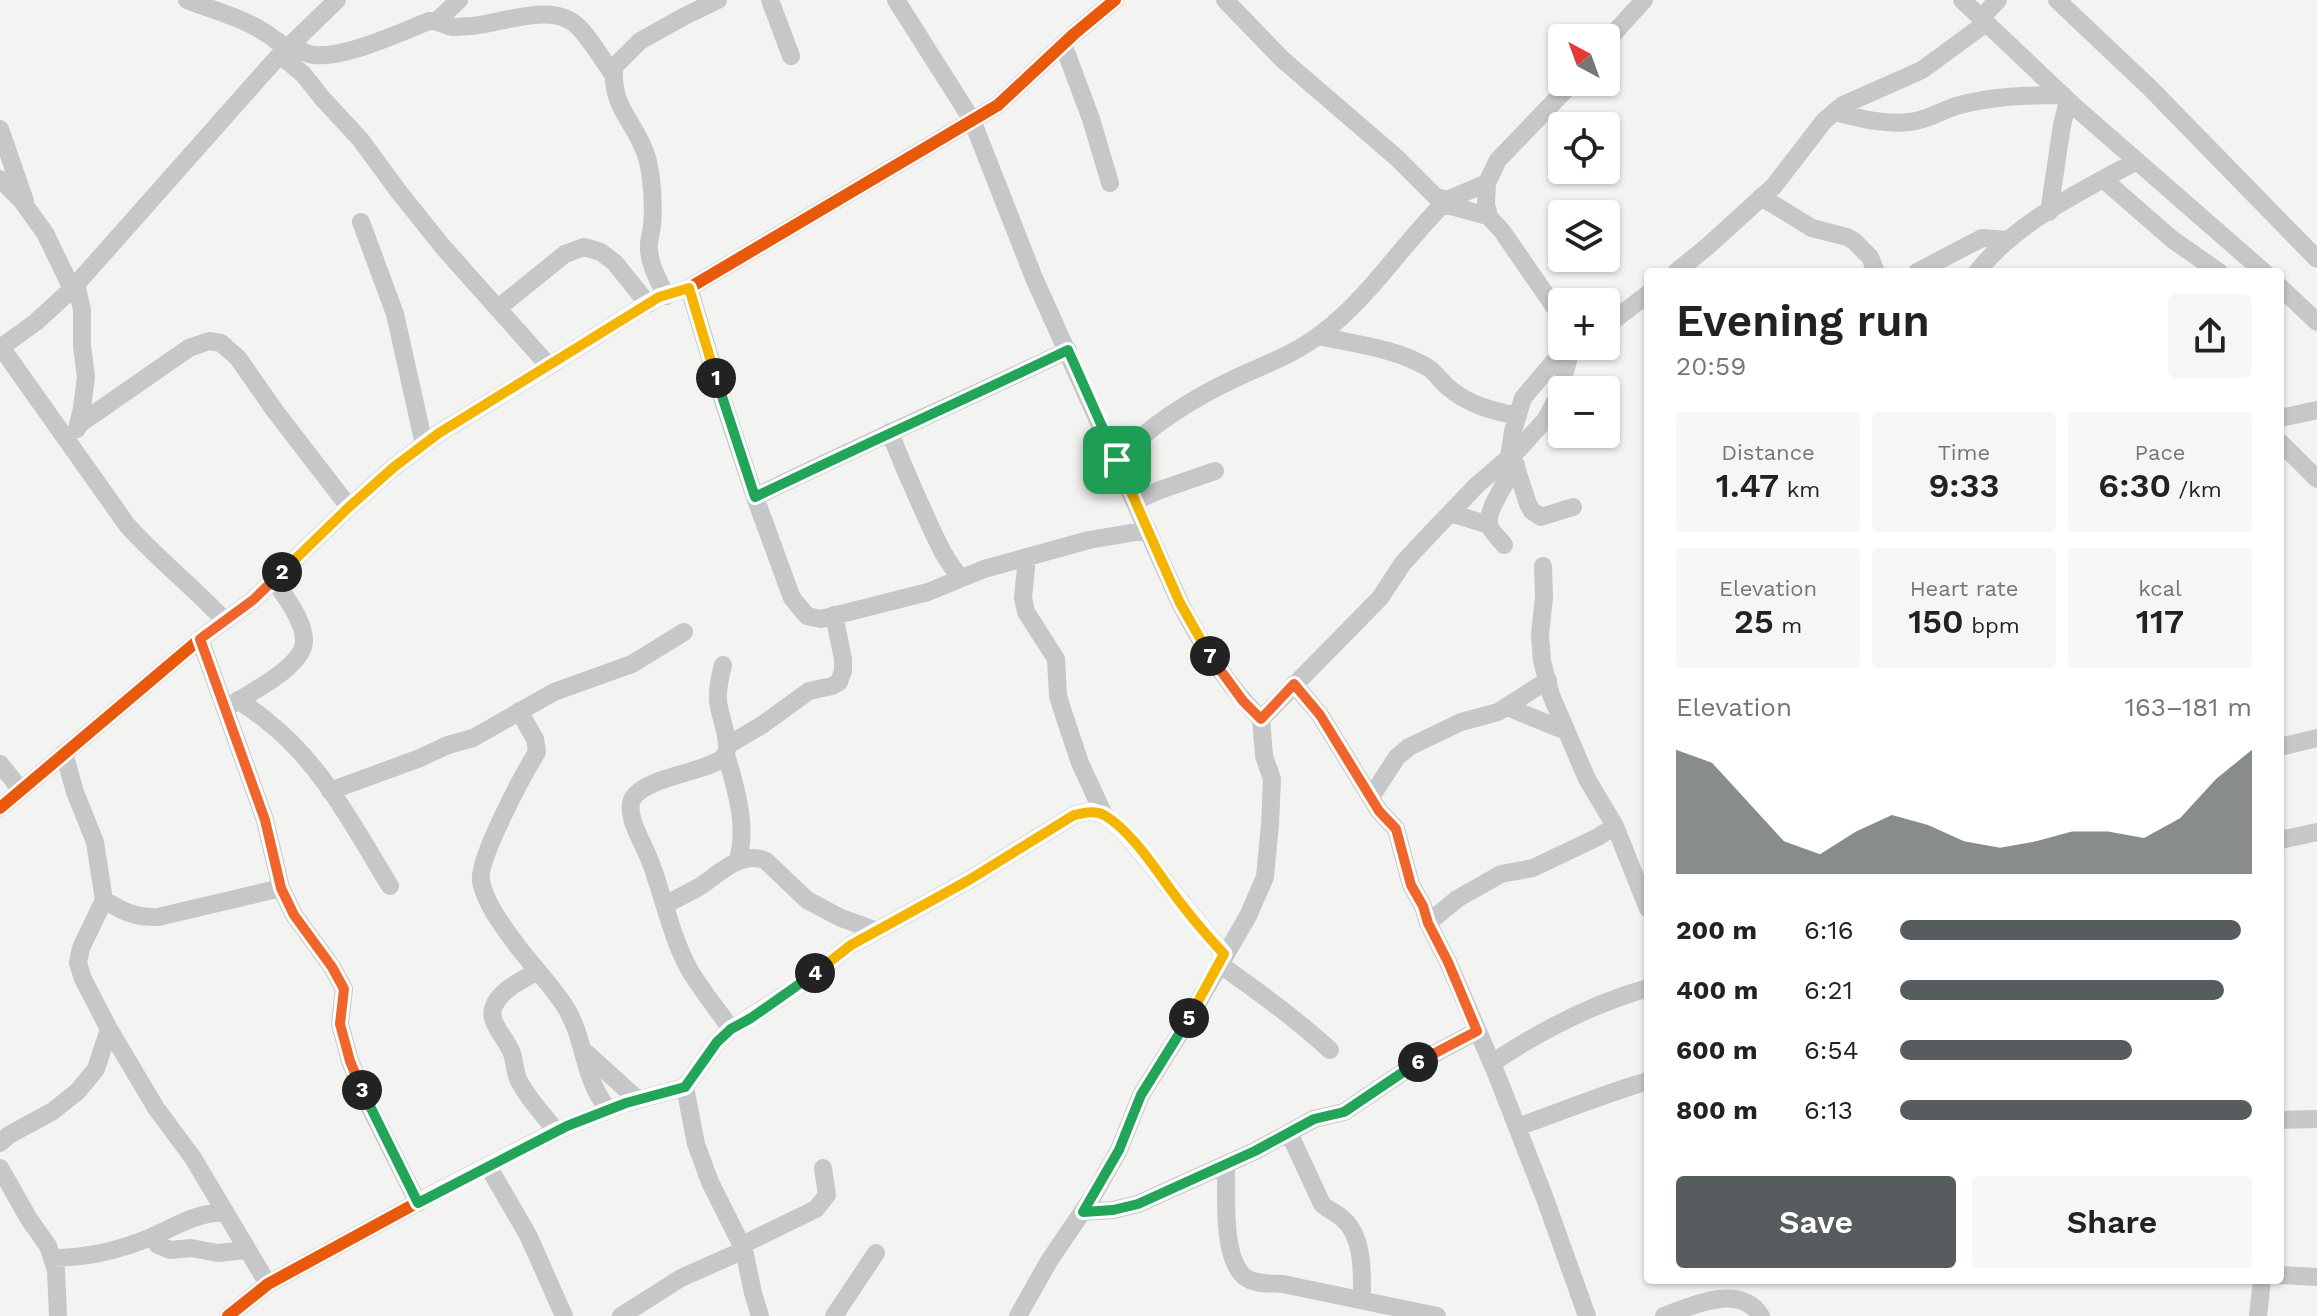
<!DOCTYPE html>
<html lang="en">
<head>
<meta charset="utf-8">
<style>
	:root { --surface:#fff; --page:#f6f6f6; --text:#222; --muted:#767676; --accent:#575c5e }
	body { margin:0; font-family:"Work Sans",sans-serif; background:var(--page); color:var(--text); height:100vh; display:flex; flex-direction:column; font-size:30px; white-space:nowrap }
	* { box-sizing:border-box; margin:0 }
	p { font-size:26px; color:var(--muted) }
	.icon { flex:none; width:44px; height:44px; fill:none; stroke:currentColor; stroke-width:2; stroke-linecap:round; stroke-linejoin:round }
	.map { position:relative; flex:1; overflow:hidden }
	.side { position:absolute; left:1644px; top:268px; width:640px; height:1016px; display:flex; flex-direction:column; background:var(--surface); border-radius:8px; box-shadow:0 2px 6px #0004 }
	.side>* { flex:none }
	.needle { width:52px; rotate:319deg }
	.buttons { position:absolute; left:1548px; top:24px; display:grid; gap:16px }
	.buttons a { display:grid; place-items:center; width:72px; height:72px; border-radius:8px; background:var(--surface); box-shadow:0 2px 6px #0004; font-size:40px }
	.pin { position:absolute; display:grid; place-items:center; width:68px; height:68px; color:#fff; margin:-34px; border-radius:16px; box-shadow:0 4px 12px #0006 }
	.km { position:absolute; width:40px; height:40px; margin:-20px; border-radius:50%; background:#222; color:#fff; font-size:22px; line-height:40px; text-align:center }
	.round { display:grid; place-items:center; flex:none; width:84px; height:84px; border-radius:8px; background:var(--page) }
	.overview { display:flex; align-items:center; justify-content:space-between; height:136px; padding:0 32px }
	h1 { font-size:44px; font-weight:600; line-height:60px }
	.figures { display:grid; grid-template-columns:repeat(3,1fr); gap:12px; height:136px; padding:8px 32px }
	.figures div { display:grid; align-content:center; border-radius:8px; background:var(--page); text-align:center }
	.figures b { font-size:34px; font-weight:600 }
	.figures small { font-size:22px; font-weight:400 }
	.figures p { font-size:22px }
	.chart { height:224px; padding:16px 32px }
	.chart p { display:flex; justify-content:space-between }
	.chart svg { width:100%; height:144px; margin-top:8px; fill:var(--accent); opacity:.7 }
	.primary-button { display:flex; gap:16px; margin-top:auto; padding:16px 32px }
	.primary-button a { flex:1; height:92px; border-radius:8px; background:var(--accent); color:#fff; font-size:32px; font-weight:600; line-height:92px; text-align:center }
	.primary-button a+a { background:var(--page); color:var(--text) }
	ul { padding:0 32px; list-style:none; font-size:26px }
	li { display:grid; grid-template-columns:128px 96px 1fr; align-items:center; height:60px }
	li i { height:20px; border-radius:10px; background:var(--accent) }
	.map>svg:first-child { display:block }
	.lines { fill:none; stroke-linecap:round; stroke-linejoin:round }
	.street { stroke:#c5c7c8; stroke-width:18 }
	.cycleway-casing { stroke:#fff; stroke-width:17 }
	.cycleway { stroke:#e8590c; stroke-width:12 }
	.split-1-casing { stroke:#fff; stroke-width:16 }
	.split-2-casing { stroke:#fff; stroke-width:16 }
	.split-3-casing { stroke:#fff; stroke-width:16 }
	.split-4-casing { stroke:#fff; stroke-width:16 }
	.split-5-casing { stroke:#fff; stroke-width:16 }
	.split-6-casing { stroke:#fff; stroke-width:16 }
	.split-7-casing { stroke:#fff; stroke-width:16 }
	.split-8-casing { stroke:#fff; stroke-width:16 }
	.split-1 { stroke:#22a559; stroke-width:10 }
	.split-2 { stroke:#f5b400; stroke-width:10 }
	.split-3 { stroke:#f0652b; stroke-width:10 }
	.split-4 { stroke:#22a559; stroke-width:10 }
	.split-5 { stroke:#f5b400; stroke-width:10 }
	.split-6 { stroke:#22a559; stroke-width:10 }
	.split-7 { stroke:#f0652b; stroke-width:10 }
	.split-8 { stroke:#f5b400; stroke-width:10 }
</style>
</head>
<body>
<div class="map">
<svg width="2317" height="1316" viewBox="0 0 2317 1316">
	<rect width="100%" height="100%" fill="#f3f3f2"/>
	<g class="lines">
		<path class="street" d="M 187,0 C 228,16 252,19 287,49
			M 770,0 L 791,56
			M 896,0 L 972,120 L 1034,278 L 1180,603 C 1202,646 1227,685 1261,719
			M 1225,0 L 1282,59 L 1397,158 L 1436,197 L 1447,200 L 1487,183
			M 1962,0 L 2075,107 L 2264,272
			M 2057,0 L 2150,88 L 2317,259
			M 1981,18 L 1998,0
			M 438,20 L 459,0
			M 1606,42 L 1644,0
			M 1063,44 L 1091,119 L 1110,183
			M 291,45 C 298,49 305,54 314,55 C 345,58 400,33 429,21 C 439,20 444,26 453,27 C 459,27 466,26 472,26 C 501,23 545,5 571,21 C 586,30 603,61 614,76
			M 280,55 L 303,74 L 322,98 L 360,139 L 399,192 L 443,247 L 549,366
			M 1834,112 C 1858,118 1884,125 1909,122 C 1925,121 1941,111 1956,106 C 1992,96 2026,95 2063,95
			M 0,129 L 25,201
			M 0,179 L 22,201 L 45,233 L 72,289
			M 2103,179 L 2173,240 L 2219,272
			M 1761,197 L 1812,228 L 1847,237 L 1854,241 L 1870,257 L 1876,272
			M 1443,204 L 1488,216
			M 2049,212 L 2062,125 L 2068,101
			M 361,222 L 395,314 L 424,444
			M 1676,272 L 1708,246 L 1774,186 L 1824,121 L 1843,105 L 1922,70 L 1986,23
			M 1917,272 L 1982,238 L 2008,240
			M 1977,272 C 2015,223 2083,190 2137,161
			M 76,284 L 82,310 L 82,346 L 86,377 L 82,408 L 77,429
			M 2280,287 L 2317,322
			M 689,288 L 724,404 L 755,497 L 792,598 L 807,616 L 821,619 L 928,592 L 984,569 L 1089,540 L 1148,530
			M 666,296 C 659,281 650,266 649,250 C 648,242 651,234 652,226 C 654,207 652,176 647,158 C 637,122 611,111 614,67 L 640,41 L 683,17 L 718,0
			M 498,308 L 565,254 L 584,247 L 601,252 L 615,263 L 648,304
			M 1562,318 L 1502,231 L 1489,217 L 1486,204 L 1487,183 L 1498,160 L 1573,82
			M 1606,326 L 1648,294
			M 1319,336 C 1354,344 1395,348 1427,367 C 1436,372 1441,382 1449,388 C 1469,405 1493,411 1518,416
			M 1,347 L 127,525 C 157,559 194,587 225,621
			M 0,348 L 36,322 L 72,289 L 276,59 L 337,0
			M 2280,418 L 2317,410
			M 78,425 L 189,348 L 209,341 L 221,343 L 238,358 L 275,411 L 349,507
			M 890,432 C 901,462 914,490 927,519 C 937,541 945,560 961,578
			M 2280,442 L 2317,479
			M 1512,455 L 1528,504 L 1532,511 L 1541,517 L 1573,507
			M 1509,458 L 1513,431 L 1523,398 L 1567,346
			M 1117,460 C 1151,424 1191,399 1236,378 C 1266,364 1295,354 1322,333 C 1369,298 1404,242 1447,200
			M 755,497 C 858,446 964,400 1068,350
			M 1135,501 L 1160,490 L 1215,471
			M 1450,513 L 1489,525
			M 1504,545 C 1500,539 1490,531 1489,524 C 1486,510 1509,478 1516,465
			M 1027,557 L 1023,598 L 1026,612 L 1056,659 L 1058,696 L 1063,712 L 1080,763 L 1104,815
			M 1543,566 L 1544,597 L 1540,635 L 1542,661 L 1551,695 L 1587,779 L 1615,826 L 1648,909
			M 200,639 L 265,820 L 281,888 L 294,915 L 332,967 L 344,989 L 340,1024 L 350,1061 L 367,1102 L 418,1203
			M 723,665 C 720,677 717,689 718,701 C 719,715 732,743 725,755 C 714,772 648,775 633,798 C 629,804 631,815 633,822 C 639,839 649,855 654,872 C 665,904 673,940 689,969 C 701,990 718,1010 731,1029
			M 1294,684 L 1320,715 L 1379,811 L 1396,829 L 1411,885 L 1423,906 L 1428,923 L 1448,962 L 1496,1073 L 1544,1196 L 1587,1316
			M 238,700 C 248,707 259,714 268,722 C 322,764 355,829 390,886
			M 231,705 C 251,692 304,666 304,641 C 304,620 285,597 274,580
			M 1507,707 L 1566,731
			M 519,711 L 535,739 L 537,752 C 524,773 477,860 481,881 C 485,902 500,923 513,940 C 530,964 551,984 566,1008 C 586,1041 582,1077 608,1109
			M 728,745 L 762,725 L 809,691 L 832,686 L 839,682 L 843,671 L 843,659 L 834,615
			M 2280,747 L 2317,738
			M 64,753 L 75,792 L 95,842 L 104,900 L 81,948 L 78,963 L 83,979 L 109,1029 L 156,1108 L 193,1158 L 268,1284
			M 726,754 C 735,787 749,827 737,862
			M 0,764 L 21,790
			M 330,791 L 420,758 L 448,745 L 473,738 L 554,692 L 632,664 L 684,632
			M 1371,797 L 1397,757 L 1409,747 L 1461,722 L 1498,712 L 1548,680
			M 0,808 L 200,639 L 253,600 L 349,507 L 394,467 L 439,433 L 541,371 L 643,306 L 659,297 L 689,288 L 998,105 L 1074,34 L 1115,0
			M 2280,840 L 2317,832
			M 104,900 C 122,911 136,918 158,917 L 281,888
			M 665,905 C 676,899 688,893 699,887 C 718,875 742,849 766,861 L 807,900 L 841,918 L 877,931
			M 1428,923 L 1457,899 L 1501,874 L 1533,868 L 1598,837 L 1615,826
			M 1219,964 C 1258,991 1295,1018 1330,1050
			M 538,971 C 523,980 501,989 494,1006 C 487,1022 505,1036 511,1051 C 515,1060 514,1071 519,1081 C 528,1099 544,1115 556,1131
			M 583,1050 L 637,1099
			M 1492,1063 C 1540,1031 1592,1004 1648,988
			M 685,1087 L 696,1144 L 710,1182 L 744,1250 L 753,1293 L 760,1316
			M 2280,1120 L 2317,1119
			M 1517,1127 C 1561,1112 1603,1094 1648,1081
			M 1289,1133 L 1322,1204 C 1329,1211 1336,1212 1343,1219 C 1364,1237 1362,1274 1362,1299
			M 0,1143 L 9,1135 L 53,1111 L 78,1091 L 96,1069 L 109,1029
			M 1226,1165 C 1227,1193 1221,1258 1245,1277 C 1255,1285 1271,1283 1283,1284 L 1437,1316
			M 488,1166 L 528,1235 L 564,1316
			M 0,1168 L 29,1219 L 48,1246 L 56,1270 L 58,1316
			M 1083,1212 L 1113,1210 L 1138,1204 L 1255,1151 L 1314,1119 L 1344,1112 L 1415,1064 L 1477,1031
			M 152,1237 L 158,1245 L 170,1250 L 191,1248 L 218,1253 L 246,1250
			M 742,1245 L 816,1209 L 827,1195 L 823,1168
			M 52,1258 C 87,1258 117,1251 149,1238 C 178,1226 191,1214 225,1212
			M 2280,1275 L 2317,1277
			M 228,1316 L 268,1284 L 444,1188 L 556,1131 L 626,1103 L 685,1087 L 717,1042 L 731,1029 L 800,985 L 851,945 L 969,880 L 1074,815 L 1090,811 L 1104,815 L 1125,833 L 1224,954
			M 621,1316 L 681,1278 L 744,1250
			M 834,1316 L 876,1253
			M 1018,1316 L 1049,1261 L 1093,1196 L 1119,1150 L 1141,1095 L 1182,1030 L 1248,916 L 1265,877 L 1270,824 L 1272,779 L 1264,756 L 1261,719 L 1380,598 L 1403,563 L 1431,533 L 1477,485 L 1519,449 L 1546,419 L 1559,394 L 1570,353 L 1569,346
			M 1664,1316 C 1693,1305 1740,1283 1761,1316
			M 2258,1316 L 2262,1280"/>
		<defs>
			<path id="cycleway" d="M 0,808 L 200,639 L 253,600 L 349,507 L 394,467 L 439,433 L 541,371 L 643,306 L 659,297 L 689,288 L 998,105 L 1074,34 L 1115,0
				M 228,1316 L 268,1284 L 444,1188 L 556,1131 L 626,1103 L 685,1087 L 717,1042 L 731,1029 L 800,985 L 851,945 L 969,880 L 1074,815 L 1090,811 L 1104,815 L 1125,833 L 1224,954"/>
		</defs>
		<use href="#cycleway" class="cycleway-casing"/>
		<use href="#cycleway" class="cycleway"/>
	</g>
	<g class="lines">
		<defs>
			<path id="split-1" d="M 716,378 L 755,497 C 858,447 964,400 1068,350 L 1117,460"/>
			<path id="split-2" d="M 282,572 L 349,507 L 394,467 L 439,433 L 659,297 L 689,288 L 716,378"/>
			<path id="split-3" d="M 282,572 L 253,600 L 200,639 L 265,820 L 281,888 L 294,915 L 332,967 L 344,989 L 340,1024 L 350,1061 L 362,1090"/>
			<path id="split-4" d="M 362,1090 L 418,1203 L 567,1126 L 626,1103 L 685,1087 L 717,1042 L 731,1029 L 751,1018 L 815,973"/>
			<path id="split-5" d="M 815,973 L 851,945 L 969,880 L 1074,815 C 1084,813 1094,810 1104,815 C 1134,832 1162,880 1183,906 C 1196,923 1210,939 1224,954 L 1189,1018"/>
			<path id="split-6" d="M 1189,1018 L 1141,1095 L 1119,1150 L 1083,1212 L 1113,1210 L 1138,1204 L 1255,1151 L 1314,1119 L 1344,1112 L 1418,1062"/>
			<path id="split-7" d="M 1210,656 L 1243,701 L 1261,719 L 1294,684 L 1320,715 L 1379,811 L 1396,829 L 1411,885 L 1423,906 L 1428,923 L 1448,962 L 1477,1031 L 1418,1062"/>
			<path id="split-8" d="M 1117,460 L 1180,603 L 1210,656"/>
		</defs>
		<use href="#split-1" class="split-1-casing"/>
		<use href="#split-2" class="split-2-casing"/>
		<use href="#split-3" class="split-3-casing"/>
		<use href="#split-4" class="split-4-casing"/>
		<use href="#split-5" class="split-5-casing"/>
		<use href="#split-6" class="split-6-casing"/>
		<use href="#split-7" class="split-7-casing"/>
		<use href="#split-8" class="split-8-casing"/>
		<use href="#split-1" class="split-1"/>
		<use href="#split-2" class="split-2"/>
		<use href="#split-3" class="split-3"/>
		<use href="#split-4" class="split-4"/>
		<use href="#split-5" class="split-5"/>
		<use href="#split-6" class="split-6"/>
		<use href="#split-7" class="split-7"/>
		<use href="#split-8" class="split-8"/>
	</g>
</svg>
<div class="buttons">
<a><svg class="needle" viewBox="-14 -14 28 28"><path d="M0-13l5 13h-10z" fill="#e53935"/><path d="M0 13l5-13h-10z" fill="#767676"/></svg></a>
<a><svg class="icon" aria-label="locate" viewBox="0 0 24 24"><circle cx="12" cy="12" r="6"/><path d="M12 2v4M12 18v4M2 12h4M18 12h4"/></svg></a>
<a><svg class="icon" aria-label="layers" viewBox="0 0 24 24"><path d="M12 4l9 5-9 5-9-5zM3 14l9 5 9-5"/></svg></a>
<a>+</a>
<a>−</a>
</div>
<div class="pin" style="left:1117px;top:460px;background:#1e9e55"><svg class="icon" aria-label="arrive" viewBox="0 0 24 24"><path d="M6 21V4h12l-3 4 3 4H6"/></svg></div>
<b class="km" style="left:716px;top:378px">1</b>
<b class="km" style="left:282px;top:572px">2</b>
<b class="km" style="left:362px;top:1090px">3</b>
<b class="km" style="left:815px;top:973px">4</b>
<b class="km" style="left:1189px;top:1018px">5</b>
<b class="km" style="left:1418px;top:1062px">6</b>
<b class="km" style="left:1210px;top:656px">7</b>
<section class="side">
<div class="overview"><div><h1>Evening run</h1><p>20:59</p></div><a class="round"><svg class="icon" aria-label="share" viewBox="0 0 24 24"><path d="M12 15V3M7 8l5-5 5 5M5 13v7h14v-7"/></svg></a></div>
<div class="figures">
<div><p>Distance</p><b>1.47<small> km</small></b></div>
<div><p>Time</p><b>9:33</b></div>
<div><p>Pace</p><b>6:30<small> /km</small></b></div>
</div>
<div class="figures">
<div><p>Elevation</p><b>25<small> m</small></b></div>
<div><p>Heart rate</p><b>150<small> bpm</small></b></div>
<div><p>kcal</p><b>117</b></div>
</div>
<div class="chart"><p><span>Elevation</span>163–181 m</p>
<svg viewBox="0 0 160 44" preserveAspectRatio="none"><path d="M0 44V6L10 10L20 22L30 34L40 38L50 31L60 26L70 29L80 34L90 36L100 34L110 31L120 31L130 33L140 27L150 15L160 6V44z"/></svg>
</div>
<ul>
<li><b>200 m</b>6:16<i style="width:97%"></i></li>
<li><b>400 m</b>6:21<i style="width:92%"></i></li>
<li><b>600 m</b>6:54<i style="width:66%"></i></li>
<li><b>800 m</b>6:13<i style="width:100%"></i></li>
</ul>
<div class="primary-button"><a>Save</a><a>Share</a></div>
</section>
</div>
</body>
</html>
